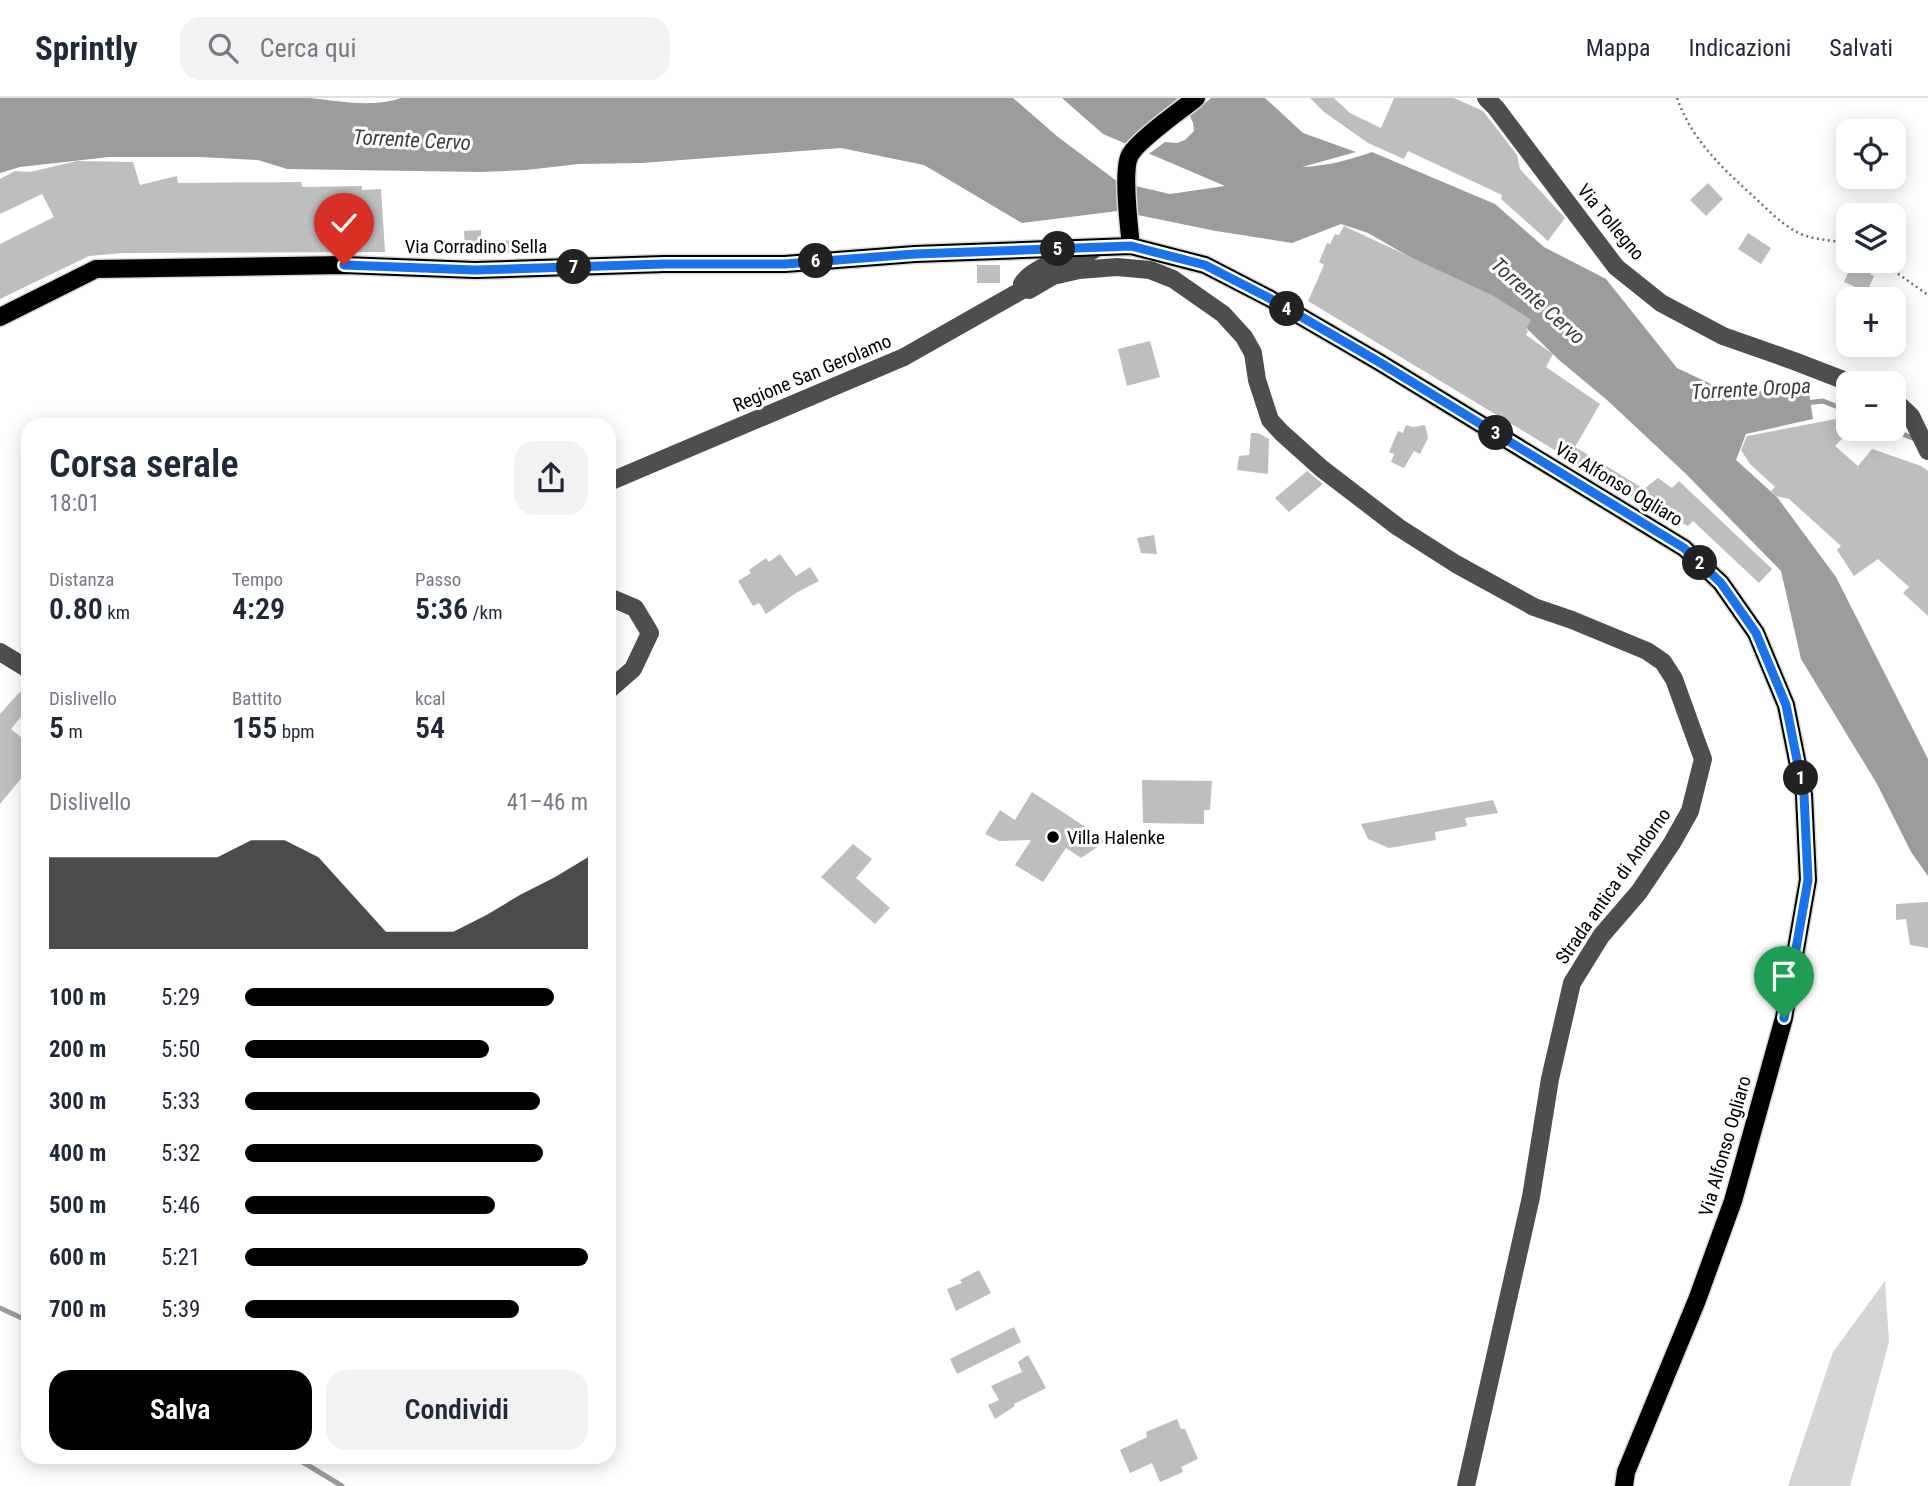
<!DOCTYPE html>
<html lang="it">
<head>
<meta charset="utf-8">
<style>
	:root { --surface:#fff; --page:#f2f2f3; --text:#1f2937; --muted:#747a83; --line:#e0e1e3; --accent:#000 }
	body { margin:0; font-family:"Roboto Condensed",sans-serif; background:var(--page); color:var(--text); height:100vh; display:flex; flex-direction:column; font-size:26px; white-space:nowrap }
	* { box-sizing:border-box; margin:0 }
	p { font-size:23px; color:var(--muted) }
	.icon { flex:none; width:38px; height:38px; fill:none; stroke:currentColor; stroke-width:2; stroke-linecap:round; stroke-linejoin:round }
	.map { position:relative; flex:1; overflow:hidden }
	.drawer { position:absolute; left:21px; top:320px; width:595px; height:1046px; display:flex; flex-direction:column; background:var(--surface); border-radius:21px; box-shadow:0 4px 18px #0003 }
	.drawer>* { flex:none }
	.tools { position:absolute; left:1836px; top:21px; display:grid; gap:14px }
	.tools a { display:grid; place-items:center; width:70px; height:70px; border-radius:14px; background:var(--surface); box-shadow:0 4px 18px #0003; font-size:35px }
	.pin { position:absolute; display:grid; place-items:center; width:60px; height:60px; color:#fff; margin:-72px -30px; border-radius:50% 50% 50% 0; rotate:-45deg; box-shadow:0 0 7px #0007 }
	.pin .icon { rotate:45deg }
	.km { position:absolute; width:35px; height:35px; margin:-18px; border-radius:50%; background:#222; color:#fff; font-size:19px; line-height:35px; text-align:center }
	.round { display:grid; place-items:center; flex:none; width:74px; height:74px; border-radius:21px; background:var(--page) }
	.summary { display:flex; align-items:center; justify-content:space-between; height:119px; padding:0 28px }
	h1 { font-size:38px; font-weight:600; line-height:52px }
	.figures { display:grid; grid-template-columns:repeat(3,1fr); gap:10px; height:119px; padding:7px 28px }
	.figures div { display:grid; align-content:center }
	.figures b { font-size:30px; font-weight:600 }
	.figures small { font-size:19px; font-weight:400 }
	.figures p { font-size:19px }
	.chart { height:196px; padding:14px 28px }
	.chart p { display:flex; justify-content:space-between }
	.chart svg { width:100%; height:126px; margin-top:7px; fill:var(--accent); opacity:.7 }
	.cta { display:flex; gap:14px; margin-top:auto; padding:14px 28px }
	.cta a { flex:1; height:80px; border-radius:21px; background:var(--accent); color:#fff; font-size:28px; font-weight:600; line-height:80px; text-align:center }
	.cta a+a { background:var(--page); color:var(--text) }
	ul { padding:0 28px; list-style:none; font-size:23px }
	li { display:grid; grid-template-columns:112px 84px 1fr; align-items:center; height:52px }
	li i { height:18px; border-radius:9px; background:var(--accent) }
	header { display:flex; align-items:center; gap:42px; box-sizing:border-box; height:98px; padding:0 35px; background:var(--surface); border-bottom:2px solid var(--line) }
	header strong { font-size:33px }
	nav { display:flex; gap:38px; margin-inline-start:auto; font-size:24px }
	.search { width:490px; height:63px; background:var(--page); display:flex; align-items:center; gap:18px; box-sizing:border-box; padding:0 24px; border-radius:21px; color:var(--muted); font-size:26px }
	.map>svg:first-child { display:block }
	.green { fill:#d5d5d5 }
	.water { fill:#9c9c9c }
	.pier { fill:#fff }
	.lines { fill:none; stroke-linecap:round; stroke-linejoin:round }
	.stream { stroke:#9c9c9c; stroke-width:5 }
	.building { fill:#bebebe }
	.major-casing { stroke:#dbdbdb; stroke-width:21 }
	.path { stroke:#707070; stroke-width:2.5; stroke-dasharray:2 3.5; stroke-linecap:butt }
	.minor { stroke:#4e4e4e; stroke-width:18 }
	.major { stroke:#000; stroke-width:18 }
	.route-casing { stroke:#fff; stroke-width:14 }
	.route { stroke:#1a73e8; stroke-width:9 }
	.poi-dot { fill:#000; stroke:#fff; stroke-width:2.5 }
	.labels { text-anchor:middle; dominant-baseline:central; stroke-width:6; stroke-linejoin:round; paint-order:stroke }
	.street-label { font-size:19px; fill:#000; stroke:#fff }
	.poi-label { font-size:19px; fill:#000; stroke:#fff; text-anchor:start }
	.water-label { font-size:21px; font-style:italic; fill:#3d3d3d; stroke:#fff }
</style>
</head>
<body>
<header>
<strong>Sprintly</strong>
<div class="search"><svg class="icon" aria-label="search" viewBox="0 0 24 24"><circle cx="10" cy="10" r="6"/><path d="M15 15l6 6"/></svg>Cerca qui</div>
<nav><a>Mappa</a><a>Indicazioni</a><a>Salvati</a></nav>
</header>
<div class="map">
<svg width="1928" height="1388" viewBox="0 0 1928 1388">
	<rect width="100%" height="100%" fill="#fff"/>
	<path class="green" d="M 1885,1183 L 1889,1244 L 1850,1388 L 1788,1388 L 1833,1254 Z"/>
	<path class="water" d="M 0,0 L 310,0 C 339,3 373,10 401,0 L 1013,0 L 1058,39 L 1118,84 L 1170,96 L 1225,88 L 1103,36 L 1062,0 L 1265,0 L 1303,35 L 1356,54 L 1302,69 C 1327,68 1349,62 1372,54 L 1495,106 L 1544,149 L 1606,181 L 1677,270 L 1732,296 L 1808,288 L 1813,321 L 1746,336 L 1736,362 L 1777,399 L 1836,479 L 1928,661 L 1928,778 L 1911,754 L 1877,686 L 1801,561 L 1781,473 L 1686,376 L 1607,302 L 1559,262 L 1505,209 L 1429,170 L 1368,135 L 1341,126 L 1292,145 L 1216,133 L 1118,113 L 1022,125 L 924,67 L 841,50 L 642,65 L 579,66 L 526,72 L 481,74 L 287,71 L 258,62 L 200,59 L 109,59 L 20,69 L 0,75 Z"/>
	<path class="pier" d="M 1178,0 L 1211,0 L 1190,18 L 1193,25 L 1194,33 L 1185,42 L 1177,45 L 1165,44 L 1146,58 L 1122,48 Z"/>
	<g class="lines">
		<path class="stream" d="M 1805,305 L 1823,303 L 1848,313
			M 1890,331 L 1915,341
			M 0,1210 L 28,1223
			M 296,1360 L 342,1388"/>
	</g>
	<path class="building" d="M 1310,0 L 1334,0 L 1350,15 L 1381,30 L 1394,0 L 1454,0 L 1483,13 L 1517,57 L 1520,71 L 1565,120 L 1548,143 L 1501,101 L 1502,97 L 1408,53 L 1404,61 L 1368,45 L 1324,14 Z
		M 77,63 L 133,64 L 140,87 L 177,78 L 178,85 L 301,84 L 302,89 L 362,88 L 362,92 L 381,91 L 385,154 L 123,155 L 89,158 L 0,201 L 0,146 L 54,119 L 42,96 L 0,116 L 0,81 L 15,73 L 30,74 Z
		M 1708,85 L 1723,101 L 1706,118 L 1690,102 Z
		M 1344,128 L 1492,197 L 1524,217 L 1531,222 L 1526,231 L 1528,233 L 1526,237 L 1553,256 L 1546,269 L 1600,306 L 1575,349 L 1644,391 L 1658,380 L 1672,390 L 1679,383 L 1772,471 L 1759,485 L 1693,423 L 1688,428 L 1634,400 L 1308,203 L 1324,167 L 1319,164 L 1327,145 L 1330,146 L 1335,136 L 1339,137 Z
		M 481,132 L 481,143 L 532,142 L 533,155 L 465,154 L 464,133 Z
		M 1748,135 L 1771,150 L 1761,166 L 1738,151 Z
		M 1853,163 L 1872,172 L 1870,176 L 1874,178 L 1867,194 L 1844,184 Z
		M 977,167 L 1000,167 L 1000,185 L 977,185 Z
		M 1150,243 L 1160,279 L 1127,288 L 1118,251 Z
		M 1836,321 L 1848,325 L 1848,334 L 1835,348 L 1858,368 L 1872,351 L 1921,368 L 1928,373 L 1928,518 L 1903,495 L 1909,489 L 1878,461 L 1854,478 L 1837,452 L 1841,448 L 1789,401 L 1776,398 L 1771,393 L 1775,389 L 1750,366 L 1741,352 L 1747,338 Z
		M 1406,327 L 1413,329 L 1425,327 L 1428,340 L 1420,356 L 1414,353 L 1404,370 L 1391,364 L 1394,356 L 1389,354 L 1398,333 L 1403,335 Z
		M 1251,335 L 1258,335 L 1269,341 L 1268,376 L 1237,372 L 1239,358 L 1249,357 Z
		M 1307,373 L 1323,386 L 1289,414 L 1275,400 Z
		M 1154,437 L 1157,456 L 1141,455 L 1137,440 Z
		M 780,456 L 796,478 L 810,469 L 819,483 L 796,495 L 766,516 L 759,505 L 753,508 L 738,483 L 751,475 L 749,472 L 766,460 L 769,464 Z
		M 28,587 L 28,610 L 11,631 L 28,645 L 28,672 L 0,706 L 0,616 L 16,598 Z
		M 1142,682 L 1212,683 L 1210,712 L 1204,712 L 1204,726 L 1143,725 Z
		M 1032,694 L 1084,728 L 1105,744 L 1081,760 L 1066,750 L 1043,784 L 1015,767 L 1031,742 L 999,743 L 985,736 L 1000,712 L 1015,722 Z
		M 1493,702 L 1498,715 L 1465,720 L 1467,728 L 1435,734 L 1436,742 L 1389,750 L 1368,741 L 1361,726 Z
		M 853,746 L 872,761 L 856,780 L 890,810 L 875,826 L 821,779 Z
		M 1928,804 L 1928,850 L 1910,847 L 1906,821 L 1896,822 L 1896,806 Z
		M 979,1172 L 991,1195 L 956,1213 L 947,1191 L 962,1185 L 960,1182 Z
		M 1014,1229 L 1021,1244 L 957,1276 L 950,1261 Z
		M 1028,1257 L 1046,1290 L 1014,1306 L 1015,1308 L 995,1321 L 988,1307 L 999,1302 L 991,1288 L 1022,1274 L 1018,1264 Z
		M 1177,1321 L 1181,1331 L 1185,1331 L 1198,1361 L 1181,1369 L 1183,1374 L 1160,1384 L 1152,1365 L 1130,1375 L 1120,1352 L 1147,1339 L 1146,1334 Z"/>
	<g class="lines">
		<defs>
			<path id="major" d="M 1131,148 C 1129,129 1122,71 1130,57 C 1139,41 1180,13 1196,0
				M 0,219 L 96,171 L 344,167 L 475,172 L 664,166 L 785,166 L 915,156 L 1131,148 L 1205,167 L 1269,200 L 1379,264 L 1684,450 L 1721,485 L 1756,535 L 1786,607 L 1804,697 L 1808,782 L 1784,920 L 1733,1103 L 1697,1202 L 1626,1374 L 1624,1388"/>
		</defs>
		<use href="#major" class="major-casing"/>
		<path class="path" d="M 1677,0 C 1692,42 1721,69 1753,98 C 1766,110 1779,124 1795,133 C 1810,142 1831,142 1848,145
			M 1880,163 L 1928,197"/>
		<path class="minor" d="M 1486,0 L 1496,10 L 1616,169 L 1661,205 L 1723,238 L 1794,263 L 1851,285
			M 1092,153 C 1072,159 1033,167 1022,186 L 1024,191 L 1029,192 L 1053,178 L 1079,172 L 1117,169 L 1150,172 L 1173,181 L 1223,216 L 1244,239 L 1253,255 L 1257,282 L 1270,322 L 1282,335 L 1321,370 L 1398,429 L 1456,466 L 1534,509 L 1572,522 L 1647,553 L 1663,564 L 1674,581 L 1692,631 L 1703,661 L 1690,713 L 1672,745 L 1639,794 L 1601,838 L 1572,885 L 1550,981 L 1531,1099 L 1466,1388
			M 1894,302 L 1911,318 L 1928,353
			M 609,384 L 904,259 L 1024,191
			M 609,499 L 635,510 L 650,535 L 633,571 L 609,592
			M 0,554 L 28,571"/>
		<use href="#major" class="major"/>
	</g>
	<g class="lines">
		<defs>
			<path id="route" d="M 344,167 L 475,172 L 664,166 L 785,166 L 915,156 L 1131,148 L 1205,167 L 1269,200 L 1379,264 L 1684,450 L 1721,485 L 1756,535 L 1786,607 L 1804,697 L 1808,782 L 1784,920"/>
		</defs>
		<use href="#route" class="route-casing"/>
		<use href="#route" class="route"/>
	</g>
	<circle class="poi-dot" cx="1053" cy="739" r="7"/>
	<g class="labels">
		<g class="street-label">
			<text transform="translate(1611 124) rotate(50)">Via Tollegno</text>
			<text x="476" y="148">Via Corradino Sella</text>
			<text transform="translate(812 275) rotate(-23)">Regione San Gerolamo</text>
			<text transform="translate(1619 386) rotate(31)">Via Alfonso Ogliaro</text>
			<text transform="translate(1613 788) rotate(-55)">Strada antica di Andorno</text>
			<text transform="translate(1725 1048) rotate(-74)">Via Alfonso Ogliaro</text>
		</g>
		<g class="poi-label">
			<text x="1067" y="739">Villa Halenke</text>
		</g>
		<g class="water-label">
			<text transform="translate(412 42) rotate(3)">Torrente Cervo</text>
			<text transform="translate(1538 203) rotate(42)">Torrente Cervo</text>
			<text transform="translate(1751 291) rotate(-3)">Torrente Oropa</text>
		</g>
	</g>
</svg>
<div class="tools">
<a><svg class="icon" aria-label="locate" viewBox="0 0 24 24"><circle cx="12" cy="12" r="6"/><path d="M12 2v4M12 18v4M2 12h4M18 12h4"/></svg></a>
<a><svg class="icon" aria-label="layers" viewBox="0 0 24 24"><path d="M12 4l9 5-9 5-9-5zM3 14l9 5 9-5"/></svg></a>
<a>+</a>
<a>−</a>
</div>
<div class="pin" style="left:1784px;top:920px;background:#1e9e55"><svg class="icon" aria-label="arrive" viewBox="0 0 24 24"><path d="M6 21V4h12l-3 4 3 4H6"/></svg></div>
<div class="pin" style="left:344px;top:167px;background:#d93025"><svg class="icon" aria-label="check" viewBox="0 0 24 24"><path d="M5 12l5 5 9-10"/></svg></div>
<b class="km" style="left:1801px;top:680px">1</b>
<b class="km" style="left:1700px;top:465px">2</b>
<b class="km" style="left:1496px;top:335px">3</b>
<b class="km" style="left:1287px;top:211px">4</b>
<b class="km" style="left:1058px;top:151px">5</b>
<b class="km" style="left:816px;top:163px">6</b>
<b class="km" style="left:574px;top:169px">7</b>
<section class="drawer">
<div class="summary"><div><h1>Corsa serale</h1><p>18:01</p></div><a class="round"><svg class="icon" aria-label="share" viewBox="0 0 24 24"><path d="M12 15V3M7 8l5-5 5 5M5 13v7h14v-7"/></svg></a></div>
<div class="figures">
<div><p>Distanza</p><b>0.80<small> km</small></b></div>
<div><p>Tempo</p><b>4:29</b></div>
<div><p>Passo</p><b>5:36<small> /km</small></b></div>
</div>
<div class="figures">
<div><p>Dislivello</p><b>5<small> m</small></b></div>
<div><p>Battito</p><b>155<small> bpm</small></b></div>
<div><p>kcal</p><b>54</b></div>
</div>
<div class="chart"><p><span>Dislivello</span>41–46 m</p>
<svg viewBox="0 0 160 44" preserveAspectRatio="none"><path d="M0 44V12L10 12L20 12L30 12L40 12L50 12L60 6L70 6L80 12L90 25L100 38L110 38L120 38L130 32L140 25L150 19L160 12V44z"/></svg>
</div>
<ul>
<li><b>100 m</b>5:29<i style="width:90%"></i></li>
<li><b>200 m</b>5:50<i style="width:71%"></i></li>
<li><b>300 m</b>5:33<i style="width:86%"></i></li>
<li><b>400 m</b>5:32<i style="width:87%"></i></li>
<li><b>500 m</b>5:46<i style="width:73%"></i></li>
<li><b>600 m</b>5:21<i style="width:100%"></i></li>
<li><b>700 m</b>5:39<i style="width:80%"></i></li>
</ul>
<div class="cta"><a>Salva</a><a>Condividi</a></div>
</section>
</div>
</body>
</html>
